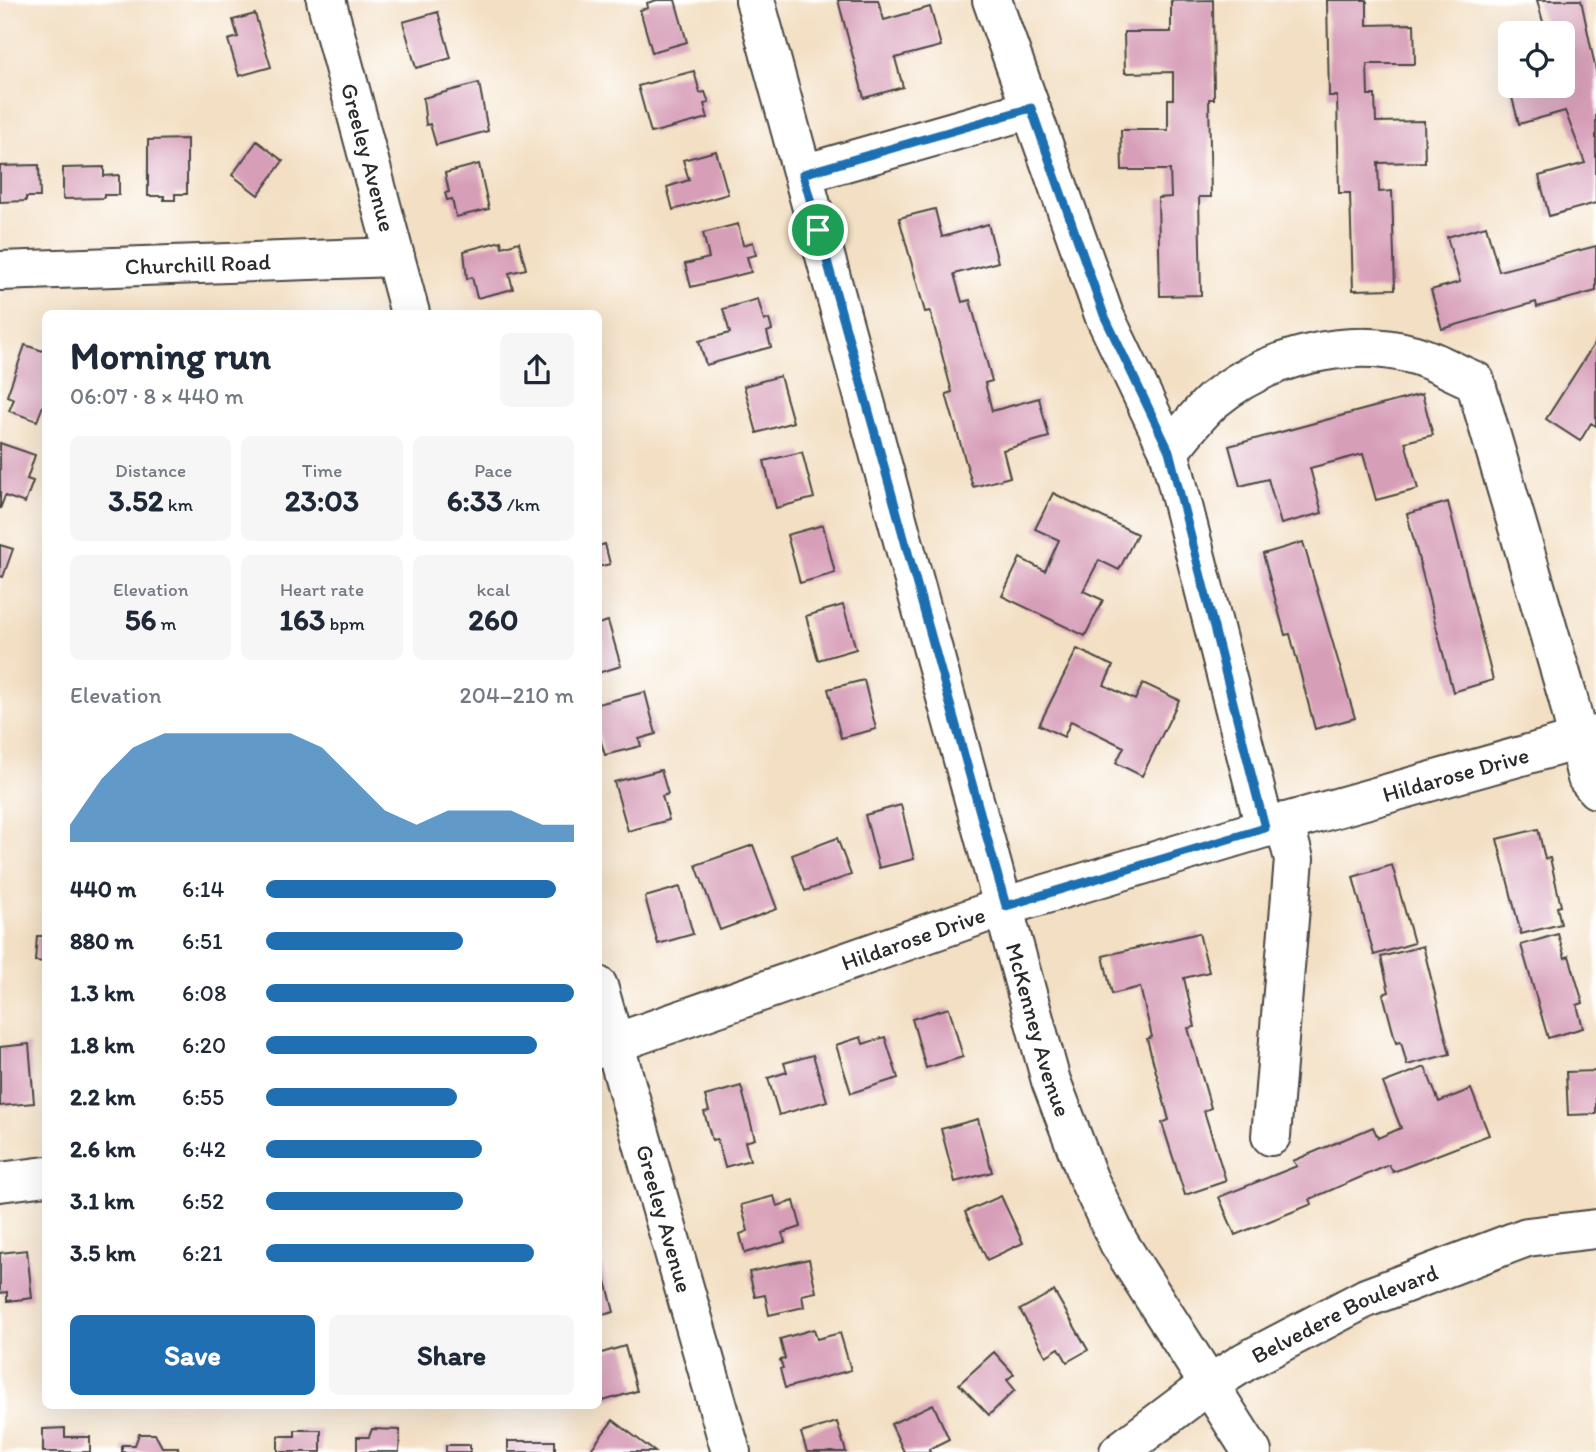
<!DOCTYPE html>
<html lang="en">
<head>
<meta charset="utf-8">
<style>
	:root { --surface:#fff; --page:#f6f6f7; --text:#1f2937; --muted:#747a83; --accent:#1f6fb2 }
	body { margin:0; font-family:Itim,sans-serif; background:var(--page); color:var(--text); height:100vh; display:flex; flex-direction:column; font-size:26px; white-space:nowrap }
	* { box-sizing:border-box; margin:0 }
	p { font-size:23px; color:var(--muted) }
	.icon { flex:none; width:38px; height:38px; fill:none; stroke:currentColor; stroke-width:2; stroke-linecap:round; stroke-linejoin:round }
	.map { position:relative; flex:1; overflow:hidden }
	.details { position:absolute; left:42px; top:310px; width:560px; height:1099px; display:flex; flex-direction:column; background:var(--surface); border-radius:10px; box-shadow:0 7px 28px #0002 }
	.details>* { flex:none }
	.tools { position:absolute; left:1498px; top:21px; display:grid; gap:14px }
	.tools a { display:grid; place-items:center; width:77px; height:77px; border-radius:10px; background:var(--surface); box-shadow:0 7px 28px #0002; font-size:35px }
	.pin { position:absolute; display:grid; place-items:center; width:60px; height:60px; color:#fff; margin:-30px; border:4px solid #fff; border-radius:50%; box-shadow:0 2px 7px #0007 }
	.round { display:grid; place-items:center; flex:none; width:74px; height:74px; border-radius:10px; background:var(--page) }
	.headline { display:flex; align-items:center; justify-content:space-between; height:119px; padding:0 28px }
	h1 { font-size:38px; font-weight:700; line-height:52px }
	.metrics { display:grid; grid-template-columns:repeat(3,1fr); gap:10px; height:119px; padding:7px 28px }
	.metrics div { display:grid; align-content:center; border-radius:10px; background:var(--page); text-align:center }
	.metrics b { font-size:30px; font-weight:700 }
	.metrics small { font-size:19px; font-weight:400 }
	.metrics p { font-size:19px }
	.chart { height:196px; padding:14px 28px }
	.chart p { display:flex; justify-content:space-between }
	.chart svg { width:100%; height:126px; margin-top:7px; fill:var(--accent); opacity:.7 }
	.action { display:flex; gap:14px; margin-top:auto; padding:14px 28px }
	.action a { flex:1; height:80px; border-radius:10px; background:var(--accent); color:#fff; font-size:28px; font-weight:700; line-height:80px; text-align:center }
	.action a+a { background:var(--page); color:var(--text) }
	ul { padding:0 28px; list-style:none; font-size:23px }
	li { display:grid; grid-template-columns:112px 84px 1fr; align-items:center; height:52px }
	li i { height:18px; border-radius:9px; background:var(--accent) }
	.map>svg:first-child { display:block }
	.building { fill:#d79eb8 }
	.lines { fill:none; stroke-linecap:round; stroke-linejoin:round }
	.minor-casing { stroke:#494642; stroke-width:42 }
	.minor { stroke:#fff; stroke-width:38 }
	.route-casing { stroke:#fff; stroke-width:14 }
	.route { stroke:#1f6fb2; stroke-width:9 }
	.labels { text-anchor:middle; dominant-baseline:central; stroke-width:7; stroke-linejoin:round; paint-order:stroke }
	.street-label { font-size:23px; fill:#2b2b2b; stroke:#fff }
</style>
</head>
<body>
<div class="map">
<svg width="1596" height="1452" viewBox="0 0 1596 1452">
	<rect width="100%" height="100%" fill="#fff"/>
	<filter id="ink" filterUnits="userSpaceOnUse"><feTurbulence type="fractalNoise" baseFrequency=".0143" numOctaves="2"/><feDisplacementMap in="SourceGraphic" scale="14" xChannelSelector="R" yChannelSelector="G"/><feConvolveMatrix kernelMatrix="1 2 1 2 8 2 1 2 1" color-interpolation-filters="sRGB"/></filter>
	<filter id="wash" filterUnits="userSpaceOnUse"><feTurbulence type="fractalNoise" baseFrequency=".00686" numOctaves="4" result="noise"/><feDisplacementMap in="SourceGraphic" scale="28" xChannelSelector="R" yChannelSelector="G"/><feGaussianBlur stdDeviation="1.57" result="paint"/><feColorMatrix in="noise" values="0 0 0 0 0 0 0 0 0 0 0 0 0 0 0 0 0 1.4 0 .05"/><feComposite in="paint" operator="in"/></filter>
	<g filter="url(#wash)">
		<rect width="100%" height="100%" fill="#f3dfc3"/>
		<g id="blocks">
			<path class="building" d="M 657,0 L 675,0 L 687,42 L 652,52 L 640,10 L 648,8 L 647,3 Z
				M 838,0 L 878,0 L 884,20 L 930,7 L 941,46 L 895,58 L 903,87 L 864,98 Z
				M 1213,0 L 1214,99 L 1209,99 L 1211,197 L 1199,197 L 1201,295 L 1160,296 L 1158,198 L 1171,197 L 1170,170 L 1122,170 L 1121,130 L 1168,130 L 1168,99 L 1173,99 L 1173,72 L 1125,73 L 1124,32 L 1171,32 L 1171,1 Z
				M 1327,0 L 1367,0 L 1367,25 L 1414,24 L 1415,64 L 1367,64 L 1368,95 L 1375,95 L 1376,122 L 1424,121 L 1425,162 L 1378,163 L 1379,192 L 1392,191 L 1395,289 L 1353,290 L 1350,193 L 1339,193 L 1337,96 L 1329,96 Z
				M 1537,0 L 1581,0 L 1596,71 L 1596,203 L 1549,216 L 1539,176 L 1585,163 L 1565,111 L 1519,124 L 1509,86 L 1563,86 L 1563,33 L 1546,33 Z
				M 438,12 L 451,58 L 416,68 L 403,22 Z
				M 255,14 L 271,67 L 239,76 L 228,40 L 238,37 L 233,20 Z
				M 694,71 L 700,93 L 705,92 L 709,103 L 704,104 L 708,118 L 651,133 L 638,86 Z
				M 479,83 L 488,131 L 436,145 L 430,124 L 426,125 L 423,98 Z
				M 187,139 L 187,194 L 175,194 L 175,200 L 164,200 L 164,196 L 148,196 L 148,140 Z
				M 257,141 L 283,161 L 258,195 L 232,175 Z
				M 716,151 L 728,194 L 673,210 L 667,187 L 689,180 L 683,160 Z
				M 479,164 L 489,209 L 456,217 L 452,199 L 447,200 L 445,193 L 449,192 L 445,173 Z
				M 39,165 L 40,197 L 26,197 L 26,201 L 0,202 L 0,166 Z
				M 104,167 L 104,176 L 119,175 L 119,195 L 104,195 L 104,198 L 63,199 L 63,168 Z
				M 935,209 L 942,237 L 988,224 L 998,262 L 954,274 L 962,302 L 970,300 L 992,381 L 985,383 L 992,411 L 1039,398 L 1049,437 L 1003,450 L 1010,477 L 973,487 L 946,394 L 952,392 L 941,351 L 930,311 L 925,312 L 899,218 Z
				M 738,224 L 743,245 L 753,242 L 756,255 L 747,257 L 751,272 L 691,287 L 685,264 L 709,258 L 703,233 Z
				M 1486,226 L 1499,271 L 1596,246 L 1596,291 L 1537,307 L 1536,302 L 1442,329 L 1431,290 L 1460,282 L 1447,237 Z
				M 501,241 L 502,247 L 519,242 L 526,269 L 509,273 L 513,289 L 477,298 L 472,277 L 467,279 L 464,251 Z
				M 758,299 L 764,321 L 769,319 L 772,330 L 767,332 L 771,347 L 706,365 L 699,341 L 730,333 L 723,309 Z
				M 1596,341 L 1596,426 L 1591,423 L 1580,441 L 1546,419 Z
				M 25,345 L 46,352 L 46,398 L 37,421 L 9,411 L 14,399 L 7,396 Z
				M 780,376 L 793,422 L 757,433 L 744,386 Z
				M 1422,394 L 1433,435 L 1405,442 L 1418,489 L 1376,500 L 1363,454 L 1310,468 L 1322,513 L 1281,524 L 1268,479 L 1240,486 L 1229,446 Z
				M 0,443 L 35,455 L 27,479 L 33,481 L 25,503 L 5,496 L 0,509 Z
				M 802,452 L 814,498 L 776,508 L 764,461 Z
				M 1053,493 L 1137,534 L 1119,570 L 1099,560 L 1083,591 L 1103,600 L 1085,636 L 1002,596 L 1020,558 L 1045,571 L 1059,540 L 1035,529 Z
				M 1448,502 L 1493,680 L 1453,692 L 1407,514 Z
				M 823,525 L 835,573 L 800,583 L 787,535 Z
				M 1303,542 L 1355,718 L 1315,729 L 1290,634 L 1285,635 L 1263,554 Z
				M 605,544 L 610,564 L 598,567 L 598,546 Z
				M 0,545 L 13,549 L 3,577 L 0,576 Z
				M 843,605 L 856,649 L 818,660 L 806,616 Z
				M 608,621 L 621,666 L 598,673 L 598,624 Z
				M 1077,649 L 1113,666 L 1104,685 L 1135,700 L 1143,683 L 1179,700 L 1142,776 L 1116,763 L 1124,747 L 1071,721 L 1064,737 L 1039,725 Z
				M 864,680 L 876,729 L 841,738 L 828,689 Z
				M 645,692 L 656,734 L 639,739 L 641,746 L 605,755 L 598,732 L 598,704 Z
				M 661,770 L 668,794 L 662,796 L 669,820 L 628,831 L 614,782 Z
				M 901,805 L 914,859 L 879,868 L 865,815 Z
				M 1538,829 L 1545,859 L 1550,858 L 1561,906 L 1557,907 L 1561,924 L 1521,934 L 1497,839 Z
				M 837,838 L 851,875 L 805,891 L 792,855 Z
				M 753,845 L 777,909 L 720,930 L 696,865 Z
				M 1392,865 L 1414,943 L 1374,955 L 1353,877 Z
				M 680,887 L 693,934 L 658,944 L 645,897 Z
				M 1199,933 L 1209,972 L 1184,978 L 1195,1027 L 1188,1028 L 1211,1108 L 1204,1111 L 1226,1181 L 1185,1195 L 1162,1123 L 1169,1120 L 1147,1039 L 1152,1037 L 1140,987 L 1112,994 L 1103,956 Z
				M 1558,934 L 1565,958 L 1569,956 L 1583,1003 L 1577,1005 L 1583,1028 L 1548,1038 L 1521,945 Z
				M 37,936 L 46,936 L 46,962 L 35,961 Z
				M 1423,946 L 1450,1054 L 1407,1065 L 1401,1042 L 1396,1043 L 1383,994 L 1389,992 L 1381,957 Z
				M 949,1008 L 963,1057 L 926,1068 L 912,1019 Z
				M 861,1037 L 863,1044 L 885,1037 L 898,1078 L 851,1093 L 836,1045 Z
				M 29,1044 L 34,1103 L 0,1106 L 0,1047 Z
				M 813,1055 L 827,1101 L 779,1115 L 768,1078 L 787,1072 L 784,1063 Z
				M 1425,1067 L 1439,1102 L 1471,1089 L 1489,1135 L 1393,1172 L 1389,1165 L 1310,1199 L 1312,1204 L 1235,1235 L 1219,1197 L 1297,1166 L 1293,1161 L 1373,1127 L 1378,1138 L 1401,1128 L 1383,1083 Z
				M 1596,1071 L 1596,1114 L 1568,1115 L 1566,1072 Z
				M 741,1086 L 755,1139 L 745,1142 L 750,1160 L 725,1167 L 717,1139 L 712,1140 L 704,1112 L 709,1111 L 705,1096 Z
				M 978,1119 L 992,1172 L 955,1182 L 941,1129 Z
				M 774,1196 L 777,1206 L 794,1201 L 801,1227 L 782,1233 L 785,1242 L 745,1253 L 740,1234 L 748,1231 L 741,1205 Z
				M 1001,1196 L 1023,1243 L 987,1260 L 965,1212 Z
				M 27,1250 L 32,1298 L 7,1301 L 7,1292 L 0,1293 L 0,1253 Z
				M 809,1259 L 816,1292 L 802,1295 L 804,1307 L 769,1315 L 765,1295 L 755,1297 L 749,1272 Z
				M 602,1265 L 614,1312 L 598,1316 L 598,1266 Z
				M 1054,1291 L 1088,1350 L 1067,1362 L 1059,1348 L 1046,1356 L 1020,1310 Z
				M 814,1329 L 817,1339 L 840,1333 L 851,1370 L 785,1388 L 780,1369 L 783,1368 L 780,1360 L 785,1359 L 780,1339 Z
				M 625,1346 L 637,1391 L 603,1401 L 602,1397 L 598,1398 L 598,1354 Z
				M 994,1352 L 1014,1374 L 1007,1380 L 1015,1390 L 989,1415 L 959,1384 Z
				M 933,1404 L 949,1439 L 929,1449 L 930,1452 L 904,1452 L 891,1424 Z
				M 613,1420 L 655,1452 L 589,1452 Z
				M 837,1422 L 846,1452 L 807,1452 L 801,1433 Z
				M 65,1428 L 65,1437 L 90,1437 L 90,1452 L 43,1452 L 43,1429 Z
				M 372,1429 L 400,1430 L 399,1452 L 357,1452 L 357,1437 L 369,1437 Z
				M 295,1430 L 321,1430 L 321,1452 L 278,1452 L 278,1436 L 295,1436 Z
				M 139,1434 L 155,1434 L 162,1447 L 178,1447 L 178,1452 L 122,1452 L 122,1445 L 135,1445 Z
				M 508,1441 L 555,1441 L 555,1452 L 508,1452 Z
				M 446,1445 L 470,1445 L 470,1452 L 446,1452 Z"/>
		</g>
	</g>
	<g filter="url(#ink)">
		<use href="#blocks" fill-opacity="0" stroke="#494642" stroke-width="2"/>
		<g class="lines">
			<defs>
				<g id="minor">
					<path id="s1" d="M 326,0 L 410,313"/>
					<path id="s2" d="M 755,0 L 1051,1081 L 1088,1178 L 1119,1243 L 1252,1452"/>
					<path d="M 992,0 L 1104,315 L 1169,451 L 1265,828"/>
					<path d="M 803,174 L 1031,109"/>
					<path id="s3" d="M 0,271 L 395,257"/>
					<path d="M 1169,451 C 1184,434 1198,413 1215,399 C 1266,357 1347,337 1411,354 C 1433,359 1454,373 1475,381 L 1568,698 L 1587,778 L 1596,789"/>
					<path id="s4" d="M 598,986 L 731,1452"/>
					<path id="s5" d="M 598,1049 L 1006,906 L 1265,828 L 1596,735"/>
					<path d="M 1271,1136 L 1294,859 L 1284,822"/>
					<path d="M 0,1182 L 46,1176"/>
					<path id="s6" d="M 1119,1452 L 1208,1385 L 1246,1361 L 1366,1298 L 1527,1237 L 1596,1229"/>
				</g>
			</defs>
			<use href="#minor" class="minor-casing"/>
			<use href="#minor" class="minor"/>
		</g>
	</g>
	<g class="lines" filter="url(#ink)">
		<defs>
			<path id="route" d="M 1031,108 L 1104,315 L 1169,451 L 1265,828 L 1006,906 L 803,174 Z"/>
		</defs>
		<use href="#route" class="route-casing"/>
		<use href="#route" class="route"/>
	</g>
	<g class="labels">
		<g class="street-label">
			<text stroke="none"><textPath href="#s1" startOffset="163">Greeley Avenue</textPath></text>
			<text stroke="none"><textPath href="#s3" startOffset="198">Churchill Road</textPath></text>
			<text stroke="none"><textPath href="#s5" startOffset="901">Hildarose Drive</textPath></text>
			<text stroke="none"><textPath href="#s5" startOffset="334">Hildarose Drive</textPath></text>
			<text stroke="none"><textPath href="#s2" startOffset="1068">McKenney Avenue</textPath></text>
			<text stroke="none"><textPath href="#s4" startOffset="242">Greeley Avenue</textPath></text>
			<text stroke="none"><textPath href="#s6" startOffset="266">Belvedere Boulevard</textPath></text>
		</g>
	</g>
</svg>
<div class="tools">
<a><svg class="icon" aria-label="locate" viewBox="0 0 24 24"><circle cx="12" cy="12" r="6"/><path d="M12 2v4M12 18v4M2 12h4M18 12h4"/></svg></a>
</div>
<div class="pin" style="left:818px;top:230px;background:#1e9e55"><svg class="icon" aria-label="arrive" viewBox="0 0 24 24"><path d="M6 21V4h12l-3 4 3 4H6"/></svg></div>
<section class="details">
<div class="headline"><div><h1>Morning run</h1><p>06:07 · 8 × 440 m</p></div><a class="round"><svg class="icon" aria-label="share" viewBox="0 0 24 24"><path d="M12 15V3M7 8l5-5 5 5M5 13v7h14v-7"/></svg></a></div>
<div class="metrics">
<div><p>Distance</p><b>3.52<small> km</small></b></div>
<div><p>Time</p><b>23:03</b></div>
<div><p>Pace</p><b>6:33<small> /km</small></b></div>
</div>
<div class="metrics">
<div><p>Elevation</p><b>56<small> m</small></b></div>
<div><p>Heart rate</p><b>163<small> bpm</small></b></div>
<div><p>kcal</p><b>260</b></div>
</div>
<div class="chart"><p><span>Elevation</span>204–210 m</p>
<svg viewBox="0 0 160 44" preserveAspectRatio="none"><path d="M0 44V38L10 22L20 11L30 6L40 6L50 6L60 6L70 6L80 11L90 22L100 33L110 38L120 33L130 33L140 33L150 38L160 38V44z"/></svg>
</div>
<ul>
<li><b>440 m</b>6:14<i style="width:94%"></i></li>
<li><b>880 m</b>6:51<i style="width:64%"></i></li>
<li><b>1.3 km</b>6:08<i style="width:100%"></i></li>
<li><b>1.8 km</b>6:20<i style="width:88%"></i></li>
<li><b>2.2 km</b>6:55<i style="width:62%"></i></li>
<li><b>2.6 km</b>6:42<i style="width:70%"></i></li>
<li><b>3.1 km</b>6:52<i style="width:64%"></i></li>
<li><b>3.5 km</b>6:21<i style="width:87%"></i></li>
</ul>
<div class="action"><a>Save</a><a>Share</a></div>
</section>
</div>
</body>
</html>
